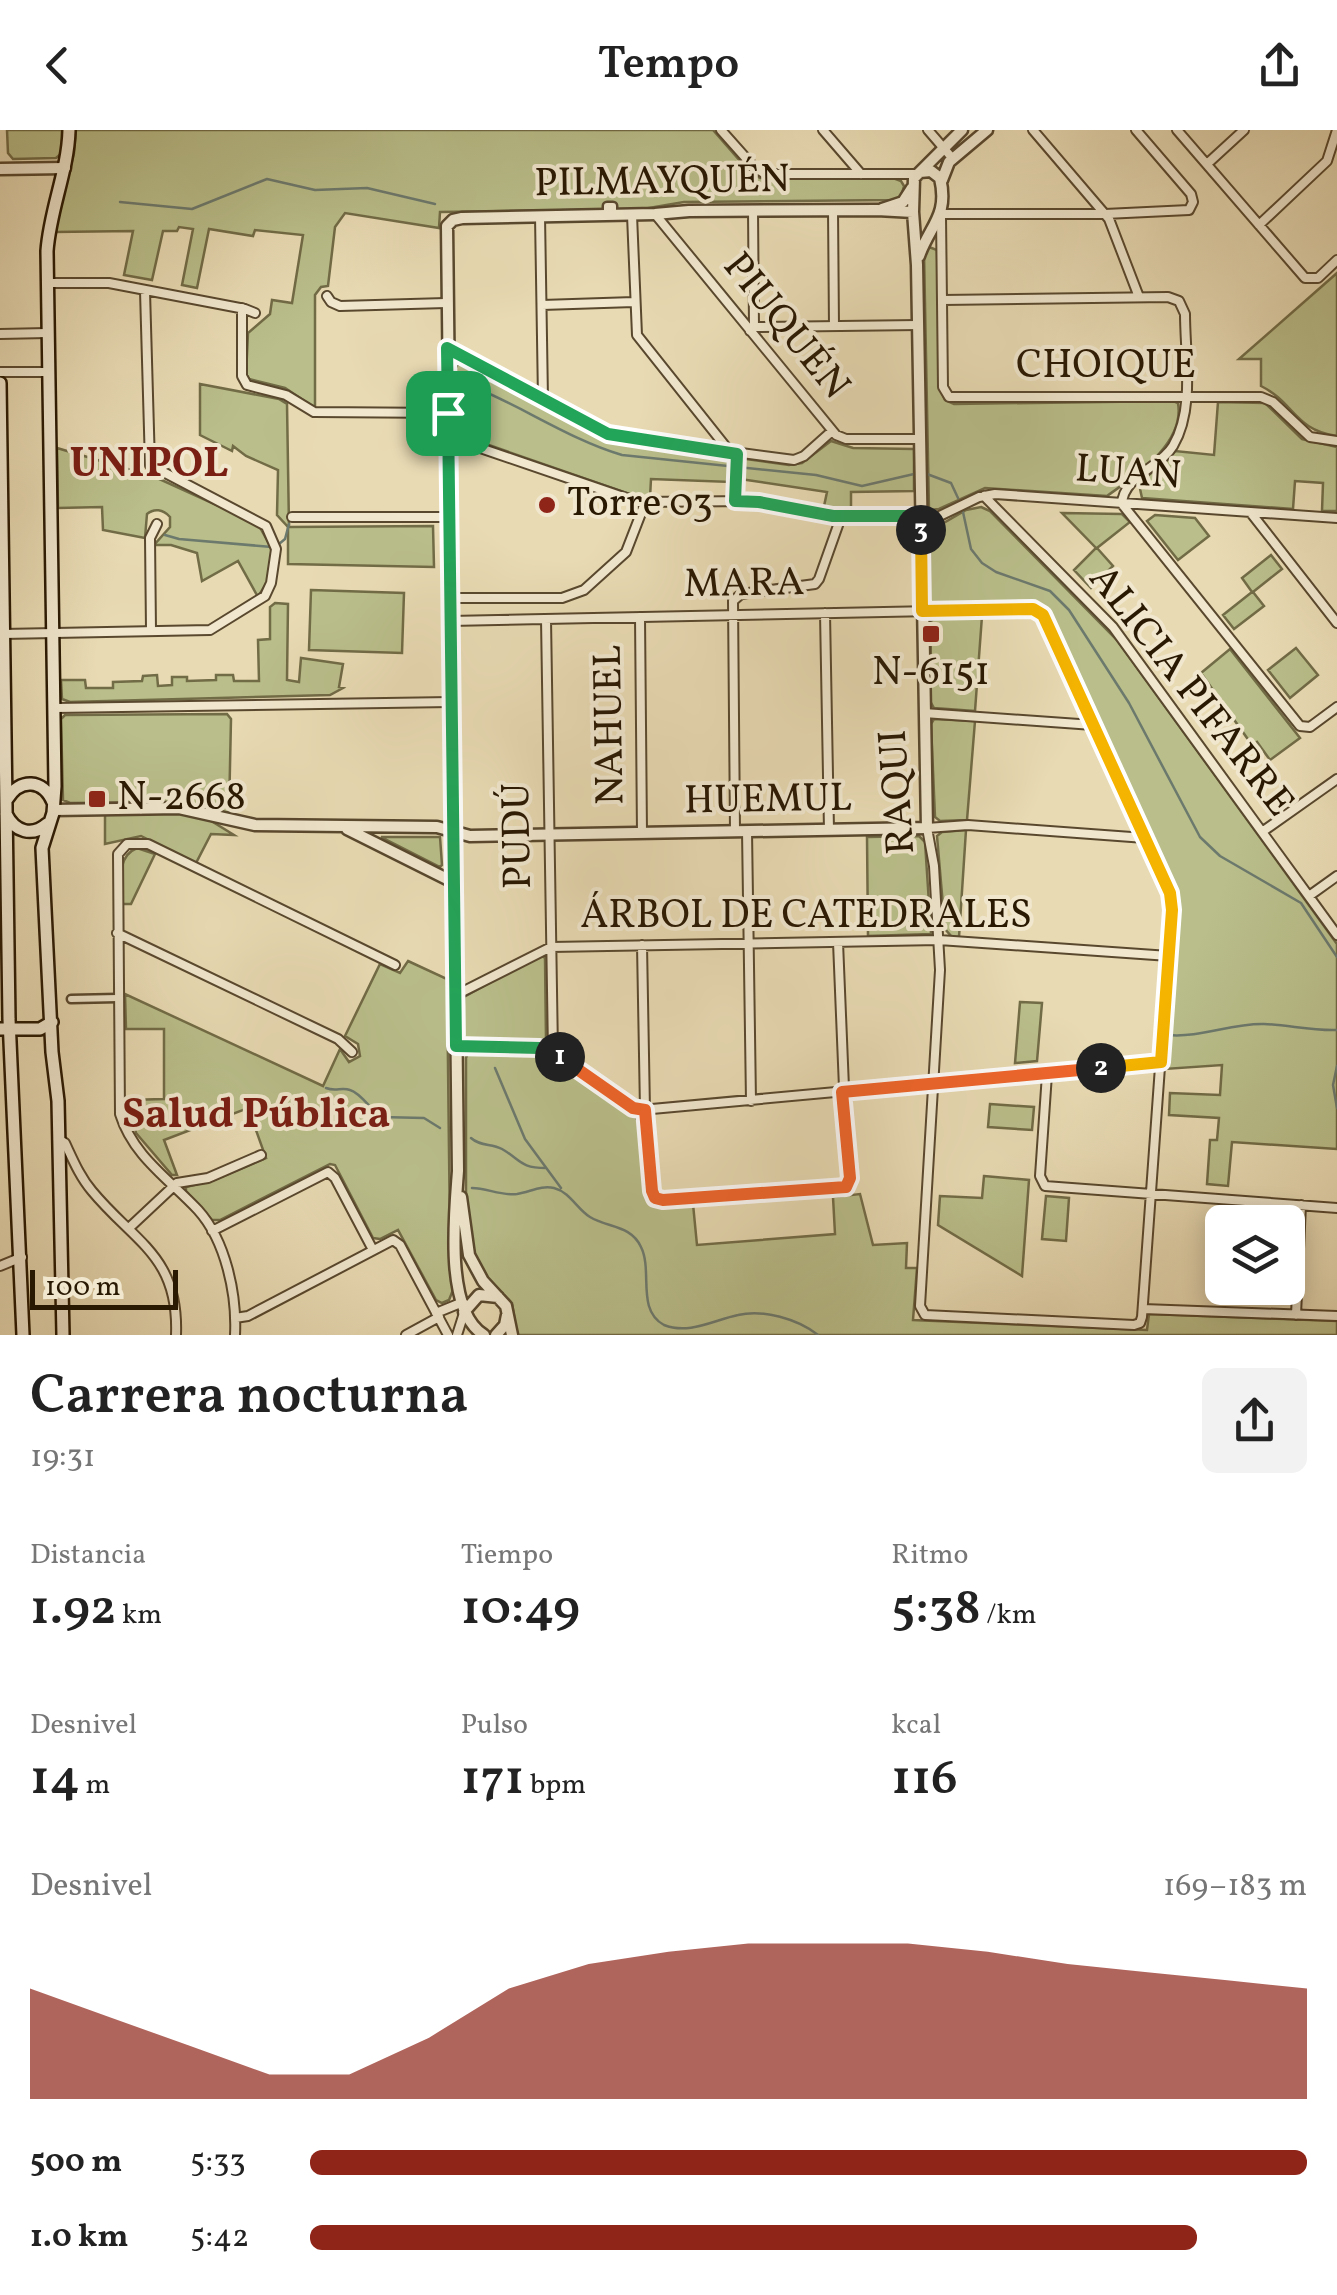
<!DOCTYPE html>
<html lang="es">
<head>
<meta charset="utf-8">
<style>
	:root { --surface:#fff; --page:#f2f2f2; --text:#222; --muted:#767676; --accent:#8f2418 }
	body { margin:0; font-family:Vollkorn,serif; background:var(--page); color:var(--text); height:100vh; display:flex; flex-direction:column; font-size:38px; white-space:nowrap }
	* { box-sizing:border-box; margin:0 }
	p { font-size:32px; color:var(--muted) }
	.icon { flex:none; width:55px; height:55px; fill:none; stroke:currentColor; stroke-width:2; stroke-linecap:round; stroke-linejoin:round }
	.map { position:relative; height:1205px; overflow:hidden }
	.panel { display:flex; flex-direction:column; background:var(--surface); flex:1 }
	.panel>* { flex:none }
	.buttons { position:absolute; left:1205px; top:1075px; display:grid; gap:20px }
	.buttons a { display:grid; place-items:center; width:100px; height:100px; border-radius:15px; background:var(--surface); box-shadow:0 5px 25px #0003; font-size:50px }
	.scale { position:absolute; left:30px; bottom:25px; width:148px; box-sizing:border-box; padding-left:10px; border:5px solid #291802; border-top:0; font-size:28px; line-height:35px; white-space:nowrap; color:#291802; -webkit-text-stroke:8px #f0e7ce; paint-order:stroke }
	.pin { position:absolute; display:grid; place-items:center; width:85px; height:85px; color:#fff; margin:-42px; border-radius:20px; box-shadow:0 5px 15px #0006 }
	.km { position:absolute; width:50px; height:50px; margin:-25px; border-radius:50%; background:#222; color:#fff; font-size:28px; line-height:50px; text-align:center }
	.round { display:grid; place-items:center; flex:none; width:105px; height:105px; border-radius:15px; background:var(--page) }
	.overview { display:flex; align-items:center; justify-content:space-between; height:170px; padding:0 30px }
	h1 { font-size:55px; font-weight:600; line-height:75px }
	.figures { display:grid; grid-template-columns:repeat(3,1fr); gap:15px; height:170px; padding:10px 30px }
	.figures div { display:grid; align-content:center }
	.figures b { font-size:50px; font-weight:600 }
	.figures small { font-size:28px; font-weight:400 }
	.figures p { font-size:28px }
	.chart { height:280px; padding:20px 30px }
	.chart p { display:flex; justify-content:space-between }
	.chart svg { width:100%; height:180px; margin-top:10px; fill:var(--accent); opacity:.7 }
	ul { padding:0 30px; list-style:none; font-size:32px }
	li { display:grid; grid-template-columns:160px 120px 1fr; align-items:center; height:75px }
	li i { height:25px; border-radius:12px; background:var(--accent) }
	header { display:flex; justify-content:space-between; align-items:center; height:130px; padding:0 30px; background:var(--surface); font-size:45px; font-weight:600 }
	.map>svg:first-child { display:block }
	.green { fill:#b9be8a; stroke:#716b46; stroke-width:2.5 }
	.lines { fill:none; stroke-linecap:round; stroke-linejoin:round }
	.stream { stroke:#6c796d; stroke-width:2.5 }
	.pedestrian-casing { stroke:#59482e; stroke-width:11 }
	.minor-casing { stroke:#59482e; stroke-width:12 }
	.tertiary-casing { stroke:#59482e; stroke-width:15 }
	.secondary-casing { stroke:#291802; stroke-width:16 }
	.pedestrian { stroke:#f0e7ce; stroke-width:6 }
	.minor { stroke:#f0e7ce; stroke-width:8 }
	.tertiary { stroke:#f0e7ce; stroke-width:10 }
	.secondary { stroke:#f0e7ce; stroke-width:11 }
	.split-1-casing { stroke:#fff; stroke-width:20 }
	.split-2-casing { stroke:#fff; stroke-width:20 }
	.split-3-casing { stroke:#fff; stroke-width:20 }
	.split-4-casing { stroke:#fff; stroke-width:20 }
	.split-1 { stroke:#22a559; stroke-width:12 }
	.split-2 { stroke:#f0652b; stroke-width:12 }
	.split-3 { stroke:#f5b400; stroke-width:12 }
	.split-4 { stroke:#22a559; stroke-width:12 }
	.poi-dot { fill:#8f2418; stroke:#f0e7ce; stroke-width:4 }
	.labels { text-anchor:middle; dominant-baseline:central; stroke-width:8; stroke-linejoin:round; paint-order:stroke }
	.street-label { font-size:40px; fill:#291802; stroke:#f0e7ce }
	.poi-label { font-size:40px; fill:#291802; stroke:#f0e7ce; text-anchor:start }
	.neighbourhood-label { font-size:42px; font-weight:bold; fill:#7a1f14; stroke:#f0e7ce }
</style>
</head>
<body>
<header><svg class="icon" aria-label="back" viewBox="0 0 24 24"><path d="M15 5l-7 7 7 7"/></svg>Tempo<svg class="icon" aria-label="share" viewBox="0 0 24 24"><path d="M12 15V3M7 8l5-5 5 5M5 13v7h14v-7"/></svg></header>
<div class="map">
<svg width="1337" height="1205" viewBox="0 0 1337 1205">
	<rect width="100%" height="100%" fill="#e8dab3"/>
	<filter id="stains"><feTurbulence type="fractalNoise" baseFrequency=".002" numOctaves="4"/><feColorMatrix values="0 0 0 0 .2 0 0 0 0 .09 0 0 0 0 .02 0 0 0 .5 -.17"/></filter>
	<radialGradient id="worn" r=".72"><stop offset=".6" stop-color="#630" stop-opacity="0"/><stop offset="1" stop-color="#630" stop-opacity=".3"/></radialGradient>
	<path class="green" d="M 7,0 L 62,0 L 62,23 L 56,28 L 13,29 L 8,23 Z
		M 76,0 L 713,0 L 748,40 L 760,48 L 893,48 L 901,51 L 904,56 L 901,67 L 895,70 L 684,72 L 643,79 L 440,82 L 439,98 L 345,83 L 335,97 L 328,156 L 321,157 L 315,165 L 315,278 L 285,258 L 249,249 L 246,244 L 248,203 L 270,184 L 272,170 L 292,173 L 303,105 L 255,100 L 253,106 L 209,99 L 197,158 L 182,155 L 193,99 L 179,97 L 177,101 L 163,101 L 152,150 L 124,145 L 133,101 L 55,102 L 74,23 Z
		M 929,117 L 937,120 L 940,259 L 945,270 L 954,274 L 1173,271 L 1178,273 C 1185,314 1136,345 1107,366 L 985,358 L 939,379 L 929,380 L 924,122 Z
		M 1337,143 L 1337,306 C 1294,300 1295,273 1261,256 L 1261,229 L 1239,229 Z
		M 467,233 L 603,307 L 616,311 L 789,335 L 802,333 L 831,311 L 853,318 L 914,319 L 914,361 L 851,362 L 851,383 L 823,381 L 827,362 L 740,349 L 731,348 L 731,352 L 651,349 L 650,368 L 638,367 L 460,305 L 455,296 L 455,239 L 458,234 Z
		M 200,254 L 279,269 L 287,274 L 289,397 L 433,396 L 434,437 L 288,434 L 288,397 L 277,385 L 278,340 L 246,326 L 233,316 L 232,321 L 200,305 Z
		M 1218,272 L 1265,273 L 1302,309 L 1337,317 L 1337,381 L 1322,381 L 1323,353 L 1295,351 L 1293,379 L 1142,368 L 1139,354 L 1175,321 L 1214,325 Z
		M 57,318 L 155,347 L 258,394 L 272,419 L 267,452 L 258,467 L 238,431 L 202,451 L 197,423 L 171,415 L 154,415 L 170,397 L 170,387 C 163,379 154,378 147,384 L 145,408 L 103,400 L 102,377 L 58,378 Z
		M 981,377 L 990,381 L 1117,510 L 1337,814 L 1337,1019 L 1232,1012 L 1228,1056 L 1207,1054 L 1210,1010 L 1217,1010 L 1219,988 L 1169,985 L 1170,963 L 1220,965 L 1222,935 L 1165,939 L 1178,766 L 1049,483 L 1039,475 L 1030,474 L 937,477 L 930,471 L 930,401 L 966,380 Z
		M 1062,383 L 1122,384 L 1130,392 L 1097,418 L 1113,436 L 1091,458 L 1074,440 L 1096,418 Z
		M 1155,385 L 1195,388 L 1209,406 L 1178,430 L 1147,391 Z
		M 1271,425 L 1282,439 L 1253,462 L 1264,476 L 1234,499 L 1223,485 L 1252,462 L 1242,448 Z
		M 311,460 L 404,463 L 402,523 L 309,520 Z
		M 275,473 L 288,474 L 287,550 L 299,552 L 301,528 L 343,534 L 339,557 L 343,558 L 330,565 L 70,572 L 62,569 L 61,550 L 85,550 L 86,558 L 113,558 L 113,552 L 142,551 L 143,546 L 157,545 L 158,556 L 172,555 L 172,547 L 187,547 L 187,551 L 216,550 L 216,545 L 233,545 L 234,551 L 259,551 L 258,510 L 270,509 L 270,477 Z
		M 982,486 L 975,581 L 934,578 L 930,571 L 931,491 L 936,487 Z
		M 1296,518 L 1318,545 L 1290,568 L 1268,540 Z
		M 1230,519 L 1300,608 L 1270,630 L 1257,612 L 1252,615 L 1201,543 Z
		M 227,584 L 231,589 L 229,683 L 181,672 L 70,673 L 63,670 L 61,589 L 65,585 Z
		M 934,589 L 975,591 L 967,690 L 940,691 L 935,687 L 931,594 Z
		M 170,682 L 208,689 L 234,705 L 211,704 L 196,733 L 141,706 L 105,714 L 105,683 Z
		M 966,700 L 959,807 L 952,807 L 945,799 L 937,706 L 942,702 Z
		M 919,706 L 925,712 L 931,804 L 868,806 L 867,707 Z
		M 381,707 L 440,707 L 442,735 L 440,737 Z
		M 137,718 L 155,724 L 131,774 L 122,774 C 122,754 115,727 137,718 Z
		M 540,825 L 545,828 L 546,909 L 466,910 L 463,903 L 464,867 Z
		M 408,831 L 447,849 L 450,1105 L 453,1160 L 449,1170 L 442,1173 L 436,1170 L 398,1100 L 380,1109 L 373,1108 L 335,1035 L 330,1034 L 220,1090 L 212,1090 L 186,1061 L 186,1057 L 214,1050 L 266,1028 L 248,978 L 164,1010 L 177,1045 L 172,1045 L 136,1003 L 128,970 L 164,969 L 164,899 L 126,899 L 125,864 L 323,956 L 340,919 L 349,932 L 360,926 L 358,914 L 345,906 L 380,834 L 400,843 Z
		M 1020,872 L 1042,873 L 1037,931 L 1015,933 Z
		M 475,920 L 546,924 L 635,986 L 642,998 L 650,1071 L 660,1076 L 693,1074 L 697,1115 L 835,1104 L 833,1067 L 860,1064 L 873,1115 L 907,1113 L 906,1138 L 917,1138 L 913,1190 L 1147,1200 L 1149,1184 L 1337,1191 L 1337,1205 L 517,1205 L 512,1173 L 484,1144 L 470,1114 L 466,1087 L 466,928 L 468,922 Z
		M 990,974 L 1034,977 L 1032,1000 L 988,997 Z
		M 984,1046 L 1029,1050 L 1022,1146 L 938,1095 L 940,1066 L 982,1068 Z
		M 1046,1066 L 1069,1068 L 1066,1111 L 1042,1109 Z"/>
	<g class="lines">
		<path class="stream" d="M 120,72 L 192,79 L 267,49 L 315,60 L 367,58 L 435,74
			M 459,251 C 515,271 565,308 622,325 L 816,345 L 862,356 L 914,344
			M 927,344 L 951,353 L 958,368
			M 963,382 L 971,419 L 982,433 L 996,442 L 1050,461 L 1069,480 L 1129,573 L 1200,707 L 1220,726 L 1301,773 L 1337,827
			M 165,405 L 179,409 L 272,417
			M 279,414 L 285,409 L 289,394
			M 1168,905 C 1201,908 1231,893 1264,894 C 1289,895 1312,901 1337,900
			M 1337,936 L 1333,955 L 1337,978
			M 495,938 L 525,1009 L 561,1058
			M 326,958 C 336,962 341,957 350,960 C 361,963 371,980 381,987 L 424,988 L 440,998
			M 471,1008 C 481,1017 491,1013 502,1019 C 521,1030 520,1038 546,1038
			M 472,1058 C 487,1058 501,1066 517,1064 C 530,1062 541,1055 554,1058 C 570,1062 577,1079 590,1087 C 608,1098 631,1095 641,1117 C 653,1141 636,1180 664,1195 C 689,1205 714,1190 738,1185 C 763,1179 798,1189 818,1205"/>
		<defs>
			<path id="pedestrian" d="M 607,76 L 613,76 L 613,80 L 607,80 Z
				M 735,371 L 737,323
				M 71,869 L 118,868"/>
			<path id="minor" d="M 721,0 L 753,36 L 765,44 L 916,44
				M 823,0 L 861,44
				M 928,0 L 953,29
				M 1033,0 L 1109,89 L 1139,167
				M 1177,0 L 1305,148 L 1318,148 L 1337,130
				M 1207,34 L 1244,0
				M 753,80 L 754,197
				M 833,80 L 834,196
				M 655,84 L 836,305 L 846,309 L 920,309
				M 942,84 L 1105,84 L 1189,80 L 1193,72 L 1191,64 L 1136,0
				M 632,85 L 637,205 L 730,322
				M 540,86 L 543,269
				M 941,87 L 943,257 L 949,267 L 1261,267 L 1273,272 L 1310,307 L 1337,311
				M 1259,95 L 1327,31 L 1337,0
				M 47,153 L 109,153 L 245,179 L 255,183
				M 327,166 L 331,172 L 340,176 L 446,173
				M 943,170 L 1168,167 L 1179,171 L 1185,184 C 1185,225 1195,279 1173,316 C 1160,338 1123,346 1122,374 L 1300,596 L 1310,597 L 1337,577
				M 542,175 L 634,172
				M 242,178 L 242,246 L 247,255 L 286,265 L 314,282 L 448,283
				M 750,201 L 754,197 L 918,195
				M 0,204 L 47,203
				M 447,219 L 614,306 L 794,330 L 804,326 L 832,301
				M 0,242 L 47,242
				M 448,307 L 638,372 L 751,371 L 833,386 L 921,386
				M 984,366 L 1113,497 L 1337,805
				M 1251,383 L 1337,493
				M 292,387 L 449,387
				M 921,395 L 979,367 L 995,364 L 1337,388
				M 450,468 L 562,468 L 584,460 L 626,422 L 645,373
				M 825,483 L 829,700
				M 640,487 L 642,703
				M 546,489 L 553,922
				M 450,491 L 1030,479 L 1039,481 L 1045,488 C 1086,579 1128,671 1170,763 L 1172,770 L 1142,1187 L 1140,1193 L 1134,1195 L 925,1185 L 920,1176 L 940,840 L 934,736 L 927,698 L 968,695 L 1145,708
				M 151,500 L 150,408 L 157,394
				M 3,504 L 210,500 L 265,466 L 271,453 L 276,419 L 266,396 L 150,335 L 145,161
				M 55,578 L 451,572
				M 924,583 L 1093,595
				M 735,701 L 733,471 L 741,464 L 815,454 L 819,449 L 841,387
				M 747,701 L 751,971
				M 1262,702 L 1337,649
				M 1309,766 L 1337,746
				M 117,803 L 338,909 L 352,922
				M 642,815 L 645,980 L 651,1061 L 655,1068 L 663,1070 L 842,1058 L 848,1055 L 838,812
				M 456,865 L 551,817 L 939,810 L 1169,826
				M 456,916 L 549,920 L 641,980 L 1161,932
				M 1047,944 L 1040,1046 L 1045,1056 L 1337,1078
				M 58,1009 L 65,1013 C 73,1030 80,1047 92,1061 C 135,1113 179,1126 176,1205
				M 129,1098 L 177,1053 L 208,1048 L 261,1025
				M 212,1101 L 328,1042 L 335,1048 L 373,1120
				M 0,1136 L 22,1127
				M 1143,1179 L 1337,1186
				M 436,1183 L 463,1172
				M 1296,1185 L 1301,1075
				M 235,1188 L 248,1186 L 393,1110 L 400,1115 L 448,1205
				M 235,1205 C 237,1165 226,1111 198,1080 C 169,1049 133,1026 120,984 L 118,724 L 127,714 L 148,714 L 395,835
				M 406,1205 L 439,1187
				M 457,1205 L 464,1183"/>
			<path id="tertiary" d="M 0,39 L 65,38
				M 942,50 L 949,32 L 987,0
				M 882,79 L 903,72 L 912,58
				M 919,126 C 930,95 949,86 940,48 L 931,41 L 920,42
				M 54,680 L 179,678 L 255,695 L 437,697 L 470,706 L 927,698 L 917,135 L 913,82 L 914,48 L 962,0
				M 347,699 L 453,752
				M 461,1067 L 469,1125 L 483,1151 L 506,1176 L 512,1205
				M 464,1182 L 479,1165 L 498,1167
				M 484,1205 C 444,1181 455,1083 458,1041 L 447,96 L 453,90 L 462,88 L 655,84 L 689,81 L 877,80 L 913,82
				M 496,1205 L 505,1195 L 507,1185"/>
			<path id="secondary" d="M 0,253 L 9,889 L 23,1205
				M 7,669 C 20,648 43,649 53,672
				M 6,684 C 15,702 32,707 47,694
				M 0,899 L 40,899 L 52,892
				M 63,1205 L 58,971 L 52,922 L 42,718 L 53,683 L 55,656 L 47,121 C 50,79 68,41 69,0"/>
		</defs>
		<use href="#pedestrian" class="pedestrian-casing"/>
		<use href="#minor" class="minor-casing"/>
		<use href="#tertiary" class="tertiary-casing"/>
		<use href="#secondary" class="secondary-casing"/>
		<use href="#pedestrian" class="pedestrian"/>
		<use href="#minor" class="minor"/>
		<use href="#tertiary" class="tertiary"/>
		<use href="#secondary" class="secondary"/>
	</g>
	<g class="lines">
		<defs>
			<path id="split-1" d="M 448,283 L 456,916 L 540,918 L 560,927"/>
			<path id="split-2" d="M 560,927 L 633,978 L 645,980 L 652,1061 L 655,1068 L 663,1070 L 846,1057 L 850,1048 L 842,962 L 1101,938"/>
			<path id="split-3" d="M 921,400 L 922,481 L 1033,479 L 1043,485 L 1170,763 L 1172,780 L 1161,932 L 1101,938"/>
			<path id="split-4" d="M 448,283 L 447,218 L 608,304 L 737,324 L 735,371 L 759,372 L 833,386 L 921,386 L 921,400"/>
		</defs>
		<use href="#split-1" class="split-1-casing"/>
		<use href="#split-2" class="split-2-casing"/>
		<use href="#split-3" class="split-3-casing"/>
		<use href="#split-4" class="split-4-casing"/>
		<use href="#split-1" class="split-1"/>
		<use href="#split-2" class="split-2"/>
		<use href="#split-3" class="split-3"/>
		<use href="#split-4" class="split-4"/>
	</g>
	<g class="poi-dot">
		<circle cx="547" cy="375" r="10"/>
		<rect x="921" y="494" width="20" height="20" rx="5"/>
		<rect x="87" y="659" width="20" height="20" rx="5"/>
	</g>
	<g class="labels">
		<g class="street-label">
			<text transform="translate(662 53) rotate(-1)">PILMAYQUÉN</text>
			<text transform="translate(785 197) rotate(51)">PIUQUÉN</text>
			<text x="1106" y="237">CHOIQUE</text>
			<text transform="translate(1128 344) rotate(4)">LUAN</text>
			<text transform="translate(744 455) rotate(-1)">MARA</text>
			<text transform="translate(1190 562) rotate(52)">ALICIA PIFARRE</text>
			<text transform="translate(611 595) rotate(-91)">NAHUEL</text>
			<text transform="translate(899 662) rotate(-94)">RAQUI</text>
			<text transform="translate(768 671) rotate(-1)">HUEMUL</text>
			<text transform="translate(519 706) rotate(-91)">PUDÚ</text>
			<text x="806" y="787">ÁRBOL DE CATEDRALES</text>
		</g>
		<g class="poi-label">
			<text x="567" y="375">Torre 03</text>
			<text x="931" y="544" text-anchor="middle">N-6151</text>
			<text x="117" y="669">N-2668</text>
		</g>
		<g class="neighbourhood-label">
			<text x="149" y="335">UNIPOL</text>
			<text x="256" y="986">Salud Pública</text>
		</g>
	</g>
	<rect width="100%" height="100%" filter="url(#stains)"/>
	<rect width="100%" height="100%" fill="url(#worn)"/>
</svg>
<div class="buttons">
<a><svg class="icon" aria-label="layers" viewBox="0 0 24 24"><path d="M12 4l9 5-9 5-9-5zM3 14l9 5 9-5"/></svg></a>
</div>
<div class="scale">100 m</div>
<div class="pin" style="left:448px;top:283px;background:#1e9e55"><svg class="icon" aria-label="arrive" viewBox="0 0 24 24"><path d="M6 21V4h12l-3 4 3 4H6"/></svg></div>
<b class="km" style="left:560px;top:927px">1</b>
<b class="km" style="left:1101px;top:938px">2</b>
<b class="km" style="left:921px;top:400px">3</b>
</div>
<section class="panel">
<div class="overview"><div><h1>Carrera nocturna</h1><p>19:31</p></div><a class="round"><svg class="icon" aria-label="share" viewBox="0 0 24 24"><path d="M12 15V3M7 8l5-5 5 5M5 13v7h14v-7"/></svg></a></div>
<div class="figures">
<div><p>Distancia</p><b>1.92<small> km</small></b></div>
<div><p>Tiempo</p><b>10:49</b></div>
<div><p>Ritmo</p><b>5:38<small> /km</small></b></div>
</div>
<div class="figures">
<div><p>Desnivel</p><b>14<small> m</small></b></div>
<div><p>Pulso</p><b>171<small> bpm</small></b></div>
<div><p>kcal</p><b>116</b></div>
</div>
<div class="chart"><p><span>Desnivel</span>169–183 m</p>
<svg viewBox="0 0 160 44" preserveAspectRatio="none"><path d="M0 44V17L10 24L20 31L30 38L40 38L50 29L60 17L70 11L80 8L90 6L100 6L110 6L120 8L130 11L140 13L150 15L160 17V44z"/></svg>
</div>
<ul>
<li><b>500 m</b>5:33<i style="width:100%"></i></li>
<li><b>1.0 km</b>5:42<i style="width:89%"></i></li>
</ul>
</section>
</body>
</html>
